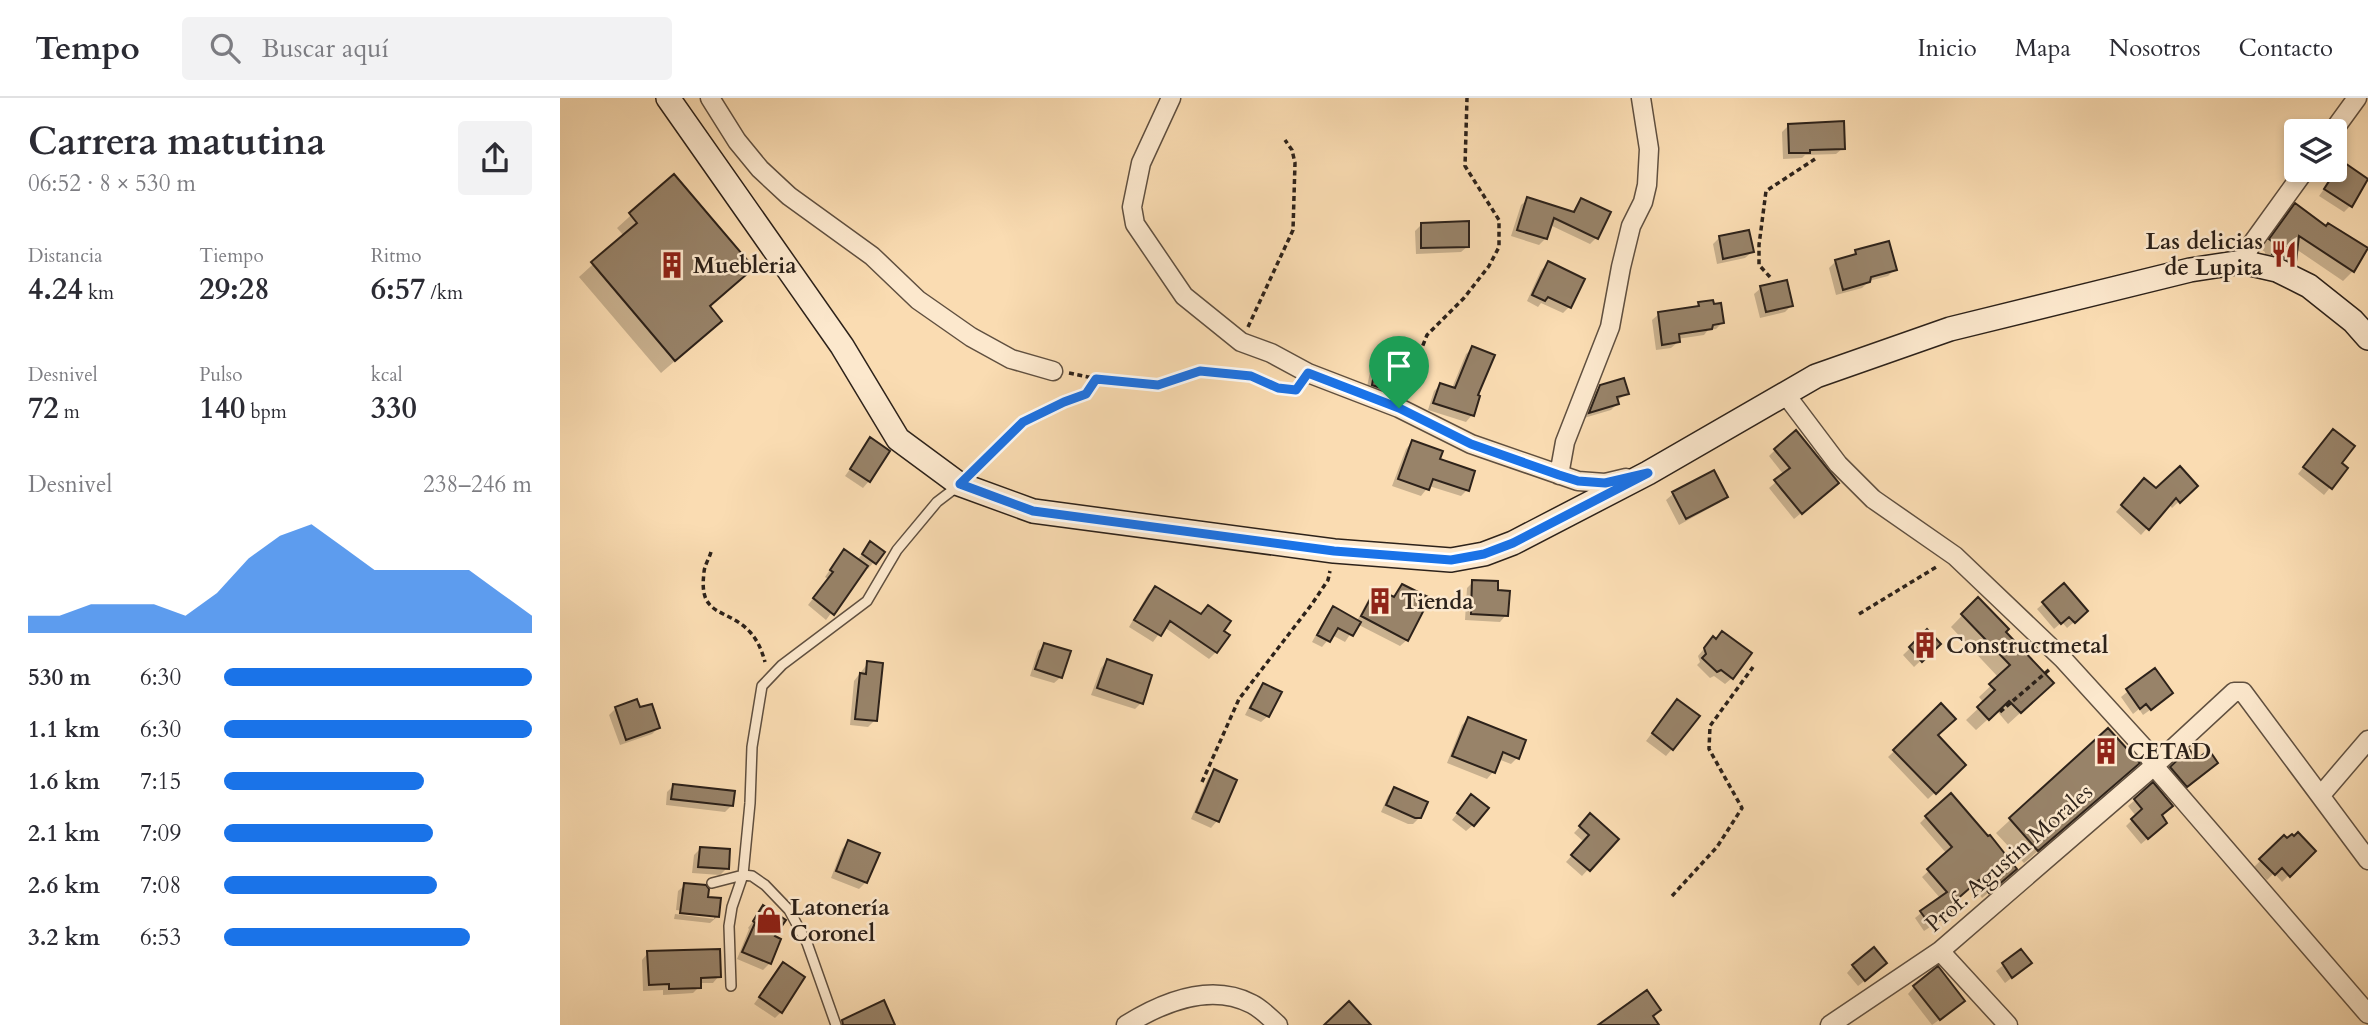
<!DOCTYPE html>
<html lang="es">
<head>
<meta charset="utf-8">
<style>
	:root { --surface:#fff; --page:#f2f2f3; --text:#2b2b33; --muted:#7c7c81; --line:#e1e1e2; --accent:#1a73e8 }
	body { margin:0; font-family:Cardo,serif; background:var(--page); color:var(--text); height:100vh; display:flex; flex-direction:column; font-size:26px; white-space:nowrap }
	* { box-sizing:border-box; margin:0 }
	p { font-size:23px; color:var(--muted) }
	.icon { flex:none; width:38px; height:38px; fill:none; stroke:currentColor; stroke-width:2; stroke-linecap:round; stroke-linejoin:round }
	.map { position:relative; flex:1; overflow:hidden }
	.details { display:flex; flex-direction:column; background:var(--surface); width:560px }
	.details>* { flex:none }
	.fabs { position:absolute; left:1724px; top:21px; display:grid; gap:14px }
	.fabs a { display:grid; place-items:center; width:63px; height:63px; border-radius:7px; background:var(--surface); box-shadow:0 4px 10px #0003; font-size:35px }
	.pin { position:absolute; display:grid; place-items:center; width:60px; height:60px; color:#fff; margin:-72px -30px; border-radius:50% 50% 50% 0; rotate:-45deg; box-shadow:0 0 7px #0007 }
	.pin .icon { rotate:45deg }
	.round { display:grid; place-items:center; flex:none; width:74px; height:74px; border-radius:7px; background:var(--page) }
	.summary { display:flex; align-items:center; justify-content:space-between; height:119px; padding:0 28px }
	h1 { font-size:38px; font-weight:700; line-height:52px }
	.metrics { display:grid; grid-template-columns:repeat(3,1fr); gap:10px; height:119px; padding:7px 28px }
	.metrics div { display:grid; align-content:center }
	.metrics b { font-size:30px; font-weight:700 }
	.metrics small { font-size:19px; font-weight:400 }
	.metrics p { font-size:19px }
	.chart { height:196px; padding:14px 28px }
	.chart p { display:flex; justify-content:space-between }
	.chart svg { width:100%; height:126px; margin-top:7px; fill:var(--accent); opacity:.7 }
	ul { padding:0 28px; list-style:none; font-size:23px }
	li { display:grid; grid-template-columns:112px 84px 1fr; align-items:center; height:52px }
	li i { height:18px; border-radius:9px; background:var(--accent) }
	header { display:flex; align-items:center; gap:42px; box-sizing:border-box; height:98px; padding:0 35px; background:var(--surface); border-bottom:2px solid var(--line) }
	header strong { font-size:33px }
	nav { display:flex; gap:38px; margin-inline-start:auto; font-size:24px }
	.search { width:490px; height:63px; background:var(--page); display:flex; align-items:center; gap:18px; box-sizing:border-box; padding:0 24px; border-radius:7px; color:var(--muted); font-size:26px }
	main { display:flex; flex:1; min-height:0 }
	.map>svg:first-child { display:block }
	.shadow { fill:#0003 }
	.building { fill:#988369; stroke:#2d221a; stroke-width:2 }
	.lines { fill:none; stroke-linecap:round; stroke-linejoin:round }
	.lane-casing { stroke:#605040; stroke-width:12 }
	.street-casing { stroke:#605040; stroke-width:21 }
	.secondary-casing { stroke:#2d221a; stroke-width:26 }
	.path { stroke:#2d221a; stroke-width:3.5; stroke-dasharray:5 3.5; stroke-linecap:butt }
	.lane { stroke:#fce8cd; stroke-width:9 }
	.street { stroke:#fce8cd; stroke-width:18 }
	.secondary { stroke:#fce8cd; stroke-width:23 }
	.route-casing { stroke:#fff; stroke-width:14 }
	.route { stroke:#1a73e8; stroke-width:9 }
	.labels { text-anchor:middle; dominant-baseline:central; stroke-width:5; stroke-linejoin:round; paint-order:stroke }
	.poi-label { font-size:23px; font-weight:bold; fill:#2d221a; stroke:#fce8cd; text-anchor:start }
	.street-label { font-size:23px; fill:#2d221a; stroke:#fce8cd }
</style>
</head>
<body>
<header>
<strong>Tempo</strong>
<div class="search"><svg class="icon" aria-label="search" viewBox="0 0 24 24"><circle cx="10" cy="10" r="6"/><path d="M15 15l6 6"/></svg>Buscar aquí</div>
<nav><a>Inicio</a><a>Mapa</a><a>Nosotros</a><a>Contacto</a></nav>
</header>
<main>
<section class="details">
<div class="summary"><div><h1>Carrera matutina</h1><p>06:52 · 8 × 530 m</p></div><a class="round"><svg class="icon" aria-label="share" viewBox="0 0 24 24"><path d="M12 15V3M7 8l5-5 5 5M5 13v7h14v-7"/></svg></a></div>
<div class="metrics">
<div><p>Distancia</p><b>4.24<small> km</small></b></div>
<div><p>Tiempo</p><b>29:28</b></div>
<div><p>Ritmo</p><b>6:57<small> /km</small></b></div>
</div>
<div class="metrics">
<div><p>Desnivel</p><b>72<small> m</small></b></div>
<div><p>Pulso</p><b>140<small> bpm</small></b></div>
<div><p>kcal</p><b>330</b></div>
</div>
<div class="chart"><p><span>Desnivel</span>238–246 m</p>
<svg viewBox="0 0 160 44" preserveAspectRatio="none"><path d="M0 44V38L10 38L20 34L30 34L40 34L50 38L60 30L70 18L80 10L90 6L100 14L110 22L120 22L130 22L140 22L150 30L160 38V44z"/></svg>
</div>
<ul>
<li><b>530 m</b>6:30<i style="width:100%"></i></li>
<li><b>1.1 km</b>6:30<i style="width:100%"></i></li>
<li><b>1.6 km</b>7:15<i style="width:65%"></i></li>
<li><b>2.1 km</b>7:09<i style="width:68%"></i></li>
<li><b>2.6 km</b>7:08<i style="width:69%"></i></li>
<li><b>3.2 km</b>6:53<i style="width:80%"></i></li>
</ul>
</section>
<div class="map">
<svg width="1808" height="927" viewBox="0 0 1808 927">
	<rect width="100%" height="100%" fill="#fadcb2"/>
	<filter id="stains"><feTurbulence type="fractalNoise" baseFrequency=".00286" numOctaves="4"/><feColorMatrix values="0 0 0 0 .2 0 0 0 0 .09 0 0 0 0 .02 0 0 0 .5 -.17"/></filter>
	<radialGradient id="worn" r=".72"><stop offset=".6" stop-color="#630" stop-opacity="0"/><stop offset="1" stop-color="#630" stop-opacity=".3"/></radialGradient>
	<path class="shadow" d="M 1229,27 L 1283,50 L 1276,56 L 1245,57 L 1242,60 L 1223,61 L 1222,34 Z
		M 1782,66 L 1790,108 L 1784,114 L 1759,98 Z
		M 113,79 L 148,209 L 146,236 L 101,275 L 19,179 L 64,138 L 57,130 Z
		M 968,101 L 1012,115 L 1021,102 L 1036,140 L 1030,146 L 990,127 L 985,141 L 979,147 L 951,138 L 961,107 Z
		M 1735,107 L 1765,130 L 1807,151 L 1793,173 L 1783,183 L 1736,151 L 1734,163 L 1725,172 L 1703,166 L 1705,154 L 1701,151 Z
		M 862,126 L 908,148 L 901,154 L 856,156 L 855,133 Z
		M 1159,140 L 1192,154 L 1185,160 L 1157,166 L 1153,146 Z
		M 1296,154 L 1335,171 L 1328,178 L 1309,183 L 1302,190 L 1276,197 L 1269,170 L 1276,163 L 1290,159 Z
		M 988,166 L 1009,209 L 1003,215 L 981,205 L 978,209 L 967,203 L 981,172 Z
		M 1201,190 L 1231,208 L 1225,214 L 1200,220 L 1194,196 Z
		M 1139,206 L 1162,225 L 1156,231 L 1148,232 L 1144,237 L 1117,241 L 1118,244 L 1111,250 L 1096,252 L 1092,222 L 1099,216 L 1134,211 Z
		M 913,250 L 912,317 L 906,324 L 868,312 L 874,293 L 880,287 L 892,290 L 906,256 Z
		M 818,262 L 830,293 L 824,300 L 806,294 L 811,269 Z
		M 1041,288 L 1067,296 L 1056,303 L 1057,306 L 1051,312 L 1024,320 L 1034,295 Z
		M 1767,339 L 1779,365 L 1786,370 L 1764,397 L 1738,376 Z
		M 311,342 L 309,383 L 303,390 L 285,378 Z
		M 852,344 L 878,362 L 907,392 L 901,398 L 869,388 L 861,398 L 832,388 L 846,351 Z
		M 1215,352 L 1270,391 L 1234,421 L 1209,390 L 1224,377 L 1209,358 Z
		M 1154,375 L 1166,399 L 1159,405 L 1119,427 L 1106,402 L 1113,396 Z
		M 1635,388 L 1612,410 L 1609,406 L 1581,437 L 1556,414 L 1578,389 L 1596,393 Z
		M 311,446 L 322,454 L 308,471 L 305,469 L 266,522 L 248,507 L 268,481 L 265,479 L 278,460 L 284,454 L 297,462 Z
		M 913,484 L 936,494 L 946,517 L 940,524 L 905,522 L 907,490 Z
		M 842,488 L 847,542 L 840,548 L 797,526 L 785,544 L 772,537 L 762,549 L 752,544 L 767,517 L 773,510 L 797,523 L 810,498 L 816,492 L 831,507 L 839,493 L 837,493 Z
		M 595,490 L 662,534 L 656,554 L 649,561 L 604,529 L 593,544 L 569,529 L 588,496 Z
		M 1418,501 L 1480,597 L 1448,626 L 1437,613 L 1416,632 L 1406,622 L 1424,605 L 1419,599 L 1439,580 L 1391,529 Z
		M 1484,505 L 1519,520 L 1507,530 L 1502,524 L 1494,531 L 1477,511 Z
		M 1367,534 L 1378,546 L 1354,569 L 1343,557 Z
		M 484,547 L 501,579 L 494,585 L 470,578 L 478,553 Z
		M 1147,547 L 1172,580 L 1165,586 L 1154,578 L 1150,580 L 1137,567 L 1140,564 L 1138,558 Z
		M 547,563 L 581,605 L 575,611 L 531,597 L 541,570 Z
		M 308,565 L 315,622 L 308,629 L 290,627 L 294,583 Z
		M 1594,572 L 1605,601 L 1583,617 L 1579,611 L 1573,616 L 1561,599 Z
		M 703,587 L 708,618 L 701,624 L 685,617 L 697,593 Z
		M 1381,608 L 1376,638 L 1404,667 L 1368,701 L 1328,659 Z
		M 56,610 L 79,612 L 98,630 L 92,636 L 60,647 L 49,617 Z
		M 1111,610 L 1112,651 L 1106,658 L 1086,643 Z
		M 908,621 L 957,660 L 951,666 L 938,661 L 933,674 L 927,681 L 887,665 L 902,627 Z
		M 1548,632 L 1564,679 L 1464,765 L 1436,735 Z
		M 1629,654 L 1637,664 L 1650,671 L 1620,694 L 1605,677 Z
		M 654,674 L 657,723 L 651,730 L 631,721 L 648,680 Z
		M 114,687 L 171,708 L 165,714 L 106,707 L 107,694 Z
		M 834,691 L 860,719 L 853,726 L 848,726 L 821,714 L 828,698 Z
		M 1575,702 L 1600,718 L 1599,731 L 1581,746 L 1566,728 L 1576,718 L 1568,708 Z
		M 905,705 L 913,727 L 906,733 L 892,722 Z
		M 1030,718 L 1056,741 L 1022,778 L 1006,764 L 1024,744 L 1014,735 Z
		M 1366,719 L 1449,777 L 1422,800 L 1412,787 L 1386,810 L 1388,814 L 1382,821 L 1364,833 L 1355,820 L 1380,800 L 1362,779 L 1387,756 L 1360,725 Z
		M 1724,740 L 1753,753 L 1722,784 L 1714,775 L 1707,782 L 1694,769 Z
		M 288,744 L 306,784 L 299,791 L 271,780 L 282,751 Z
		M 140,751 L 167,770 L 160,777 L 132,775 L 134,757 Z
		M 125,787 L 146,800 L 157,819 L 150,825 L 114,821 L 115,816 L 154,821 L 154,817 L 116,812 L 118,793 Z
		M 203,810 L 212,839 L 210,865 L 203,872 L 177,861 L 189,831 L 188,830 Z
		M 1461,853 L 1463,871 L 1445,885 L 1436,873 Z
		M 88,855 L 159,878 L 153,885 L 139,885 L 139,889 L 133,895 L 103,897 L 103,892 L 83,893 L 82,862 Z
		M 223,866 L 221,914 L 215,920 L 194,906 Z
		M 1293,868 L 1318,872 L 1298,888 L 1287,875 Z
		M 1354,889 L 1397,909 L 1372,927 L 1348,896 Z"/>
	<path class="building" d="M 1284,23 L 1285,51 L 1250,52 L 1250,55 L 1229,55 L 1228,26 Z
		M 1782,63 L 1808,81 L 1792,109 L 1764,91 Z
		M 114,76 L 194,170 L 150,208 L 162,223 L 115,263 L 31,164 L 77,125 L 69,115 Z
		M 967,99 L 1014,114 L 1021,100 L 1051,114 L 1038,141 L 994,120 L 987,141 L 957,132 Z
		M 1735,105 L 1766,128 L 1768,125 L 1808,150 L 1794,174 L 1739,138 L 1736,164 L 1712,156 L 1714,145 L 1709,141 Z
		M 909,123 L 909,149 L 861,150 L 861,125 Z
		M 1189,132 L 1194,154 L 1163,161 L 1159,138 Z
		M 1329,143 L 1337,172 L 1311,179 L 1310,184 L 1283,192 L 1275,162 L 1296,156 L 1295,152 Z
		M 988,163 L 1025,181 L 1011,210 L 988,199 L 985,203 L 972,197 Z
		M 1227,182 L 1233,208 L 1206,214 L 1200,188 Z
		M 1153,202 L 1154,206 L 1161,205 L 1164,225 L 1153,227 L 1152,231 L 1119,236 L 1120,244 L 1102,247 L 1098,214 L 1139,208 L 1138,204 Z
		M 912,248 L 935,257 L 918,297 L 920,298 L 914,318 L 873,305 L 880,285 L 895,290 Z
		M 817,260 L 837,264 L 832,294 L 812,287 Z
		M 1064,280 L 1069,296 L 1057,299 L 1059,306 L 1029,315 L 1040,287 Z
		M 1773,331 L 1795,348 L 1782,365 L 1788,370 L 1772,391 L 1743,369 Z
		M 1236,332 L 1279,385 L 1242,416 L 1214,382 L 1230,370 L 1214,351 Z
		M 310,339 L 330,353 L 310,384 L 290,371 Z
		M 852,342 L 883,353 L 880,361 L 915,373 L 909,393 L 873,381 L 869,392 L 838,381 Z
		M 1620,368 L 1638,388 L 1620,405 L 1616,400 L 1589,432 L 1561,407 L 1584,380 L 1596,390 Z
		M 1154,372 L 1168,399 L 1126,421 L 1112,394 Z
		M 310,443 L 325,454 L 316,466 L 302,456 Z
		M 284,451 L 308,468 L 274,517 L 253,500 L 273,474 L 270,472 Z
		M 912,482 L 938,483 L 938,492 L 950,493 L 948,518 L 911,516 Z
		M 1504,485 L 1528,513 L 1515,525 L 1509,519 L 1501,526 L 1482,504 Z
		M 842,486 L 870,500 L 848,543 L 801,518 L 816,490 L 834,499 Z
		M 595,488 L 641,516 L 648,507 L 671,523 L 664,533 L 670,537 L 657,555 L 610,523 L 601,538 L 574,522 Z
		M 1418,499 L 1449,531 L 1446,534 L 1494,585 L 1461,615 L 1449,603 L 1429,622 L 1417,609 L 1435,592 L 1429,586 L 1450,567 L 1401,516 Z
		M 773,508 L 801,524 L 793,538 L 778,530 L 770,544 L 757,537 Z
		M 1367,531 L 1381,546 L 1362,564 L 1349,549 Z
		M 1162,533 L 1192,555 L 1173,581 L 1161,572 L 1157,574 L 1142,560 L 1146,556 L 1144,550 L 1153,538 L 1156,541 Z
		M 484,545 L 511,553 L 502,580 L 475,571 Z
		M 547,561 L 592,577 L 583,606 L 537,590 Z
		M 307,563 L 323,565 L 317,623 L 295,621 L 300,575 L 306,576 Z
		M 1595,570 L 1613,595 L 1591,612 L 1586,606 L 1580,611 L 1566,591 Z
		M 703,585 L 722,594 L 709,619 L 690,610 Z
		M 77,601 L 80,609 L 92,606 L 100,630 L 66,642 L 55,609 Z
		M 1117,601 L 1140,618 L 1113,652 L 1092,635 Z
		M 1381,605 L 1396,621 L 1378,637 L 1406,667 L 1376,696 L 1333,652 Z
		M 908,619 L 966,642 L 959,661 L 943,654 L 935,675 L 892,658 Z
		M 1548,630 L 1580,665 L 1478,753 L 1449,720 Z
		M 1629,651 L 1637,661 L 1649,652 L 1658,665 L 1627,689 L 1610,669 Z
		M 654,671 L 677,682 L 659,724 L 636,714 Z
		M 1593,684 L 1613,708 L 1602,717 L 1607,725 L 1588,741 L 1571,721 L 1582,711 L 1574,701 Z
		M 113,686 L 175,693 L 173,708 L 111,701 Z
		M 834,689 L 868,704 L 861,720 L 855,720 L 826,707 Z
		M 1391,695 L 1428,738 L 1430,737 L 1457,771 L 1429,795 L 1419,782 L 1387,810 L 1391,814 L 1371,828 L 1360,813 L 1387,794 L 1367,771 L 1392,749 L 1365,718 Z
		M 911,696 L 929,710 L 914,728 L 897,715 Z
		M 1030,715 L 1059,741 L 1030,773 L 1011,757 L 1029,737 L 1019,728 Z
		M 1738,734 L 1756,753 L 1730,779 L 1722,770 L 1715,777 L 1699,761 L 1724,737 L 1727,740 L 1732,736 L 1734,738 Z
		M 288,742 L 320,755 L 307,785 L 276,773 Z
		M 140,749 L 170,751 L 169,771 L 138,769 Z
		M 124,785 L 146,787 L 149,791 L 148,799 L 161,800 L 159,819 L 120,815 Z
		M 203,807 L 226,822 L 215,838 L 221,841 L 211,866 L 182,854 L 195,825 L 193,823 Z
		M 1314,849 L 1327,865 L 1305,883 L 1292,867 Z
		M 160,851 L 161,879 L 141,880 L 141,890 L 109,891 L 109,886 L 89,887 L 87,853 Z
		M 1461,851 L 1472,865 L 1452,880 L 1442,865 Z
		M 223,864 L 245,879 L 222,915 L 199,899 Z
		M 1378,868 L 1405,903 L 1380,922 L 1353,888 Z
		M 1087,892 L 1101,912 L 1093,918 L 1099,927 L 1038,927 Z
		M 324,902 L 335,927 L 283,927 L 282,922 Z
		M 789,903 L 811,927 L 764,927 Z"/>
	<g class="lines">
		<defs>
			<path id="lane" d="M 152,785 L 183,777 L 192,778 L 205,787 L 229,812 L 247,845 L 276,927
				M 171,888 L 169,828 L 172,809 L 183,777 L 190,705 L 192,649 L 202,588 L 222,567 L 307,503 L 337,452 L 377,404 L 398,388"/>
			<path id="street" d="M 150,0 L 177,43 L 200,71 L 229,98 L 312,158 L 358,202 L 411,239 L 451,261 L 493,273
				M 611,0 L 581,65 L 572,109 L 575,126 L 624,198 L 681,244 L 711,255 L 748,275 L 839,310 L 911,346 L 1018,383 L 1045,385 L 1066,380
				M 1773,33 L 1797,0
				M 1682,164 L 1691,147 L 1745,72
				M 1226,297 L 1278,366 L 1313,401 L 1395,458 L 1503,561 L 1585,651 L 1594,668 L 1808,916
				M 999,377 L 1005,344 L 1050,229 L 1061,169 L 1071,128 L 1083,104 L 1087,87 L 1089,51 L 1081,0
				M 1761,697 L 1808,642
				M 1380,853 L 1448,927
				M 566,927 C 603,904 650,884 692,906 C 702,911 710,920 718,927
				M 1270,927 L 1380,853 L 1594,668 L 1674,594 L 1683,594 L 1808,762"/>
			<path id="secondary" d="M 108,0 L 282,248 L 338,341 L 399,386 L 473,413 L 774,453 L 891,462 L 924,456 L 953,445 L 1088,375 L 1256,278 L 1390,231 L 1630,172 L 1682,164 L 1717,172 L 1749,188 L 1793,223 L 1808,240"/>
		</defs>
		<use href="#lane" class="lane-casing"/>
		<use href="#street" class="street-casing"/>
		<use href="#secondary" class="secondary-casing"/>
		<path class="path" d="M 1210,179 L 1199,167 L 1199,147 L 1206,93 L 1255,61
			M 688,229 L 733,132 L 735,65 L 732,52 L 725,42
			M 509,275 L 547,283 L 598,287 L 640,273 L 691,278 L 718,290 L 736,291 L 738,289
			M 844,295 L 867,237 L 904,200 L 929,168 L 939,149 L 939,122 L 905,68 L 907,0
			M 416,370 L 463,324 L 504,304 L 526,296 L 536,280
			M 151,454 C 149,461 144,468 144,475 C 138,520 167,509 190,534 C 198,543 202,553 205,564
			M 1299,516 L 1378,468
			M 1440,614 L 1490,571
			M 642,684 L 679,601 L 752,506 L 768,482 L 770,473
			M 1112,798 L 1157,749 L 1182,710 L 1149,651 L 1150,628 L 1193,569"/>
		<use href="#lane" class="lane"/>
		<use href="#street" class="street"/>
		<use href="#secondary" class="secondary"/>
	</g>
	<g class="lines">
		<defs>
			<path id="route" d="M 640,273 L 691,278 L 718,290 L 736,292 L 748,275 L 839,310 L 911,346 L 999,377 L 1018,383 L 1045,385 L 1088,375 L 953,445 L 924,456 L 891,462 L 774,453 L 473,413 L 400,386 L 463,324 L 504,304 L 526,296 L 536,281 L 598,287 Z"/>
		</defs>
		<use href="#route" class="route-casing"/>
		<use href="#route" class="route"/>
	</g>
	<defs>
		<symbol id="restaurant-bare" viewBox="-9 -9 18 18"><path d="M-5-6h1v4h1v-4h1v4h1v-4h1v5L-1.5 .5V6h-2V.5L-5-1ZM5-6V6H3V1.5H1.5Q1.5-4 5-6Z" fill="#8f2418" stroke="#fce8cd" stroke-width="2.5" paint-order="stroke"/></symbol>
		<symbol id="building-bare" viewBox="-9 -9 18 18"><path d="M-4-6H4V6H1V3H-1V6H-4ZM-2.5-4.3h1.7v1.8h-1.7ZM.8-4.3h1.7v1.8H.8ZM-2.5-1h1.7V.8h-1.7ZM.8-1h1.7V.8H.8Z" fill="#8f2418" stroke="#fce8cd" stroke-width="2.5" paint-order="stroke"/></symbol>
		<symbol id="shop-bare" viewBox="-9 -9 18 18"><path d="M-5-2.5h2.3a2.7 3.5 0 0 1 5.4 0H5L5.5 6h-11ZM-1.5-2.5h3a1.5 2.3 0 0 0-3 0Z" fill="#8f2418" stroke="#fce8cd" stroke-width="2.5" paint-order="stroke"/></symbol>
	</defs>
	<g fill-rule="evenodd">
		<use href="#restaurant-bare" x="1705" y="137" width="38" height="38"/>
		<use href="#building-bare" x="93" y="148" width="38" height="38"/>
		<use href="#building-bare" x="801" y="484" width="38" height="38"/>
		<use href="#building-bare" x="1346" y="528" width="38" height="38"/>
		<use href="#building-bare" x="1527" y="634" width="38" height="38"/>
		<use href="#shop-bare" x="190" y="803" width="38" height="38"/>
	</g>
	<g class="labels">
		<g class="poi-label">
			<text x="1703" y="143" text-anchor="end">Las delicias<tspan x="1703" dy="26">de Lupita</tspan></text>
			<text x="133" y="167">Muebleria</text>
			<text x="841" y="503">Tienda</text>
			<text x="1386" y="547">Constructmetal</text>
			<text x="1567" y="653">CETAD</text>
			<text x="230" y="809">Latonería<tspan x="230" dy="26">Coronel</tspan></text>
		</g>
		<g class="street-label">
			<text transform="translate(1449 760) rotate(-41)">Prof. Agustin Morales</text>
		</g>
	</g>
	<rect width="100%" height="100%" filter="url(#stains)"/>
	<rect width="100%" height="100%" fill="url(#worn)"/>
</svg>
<div class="fabs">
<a><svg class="icon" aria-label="layers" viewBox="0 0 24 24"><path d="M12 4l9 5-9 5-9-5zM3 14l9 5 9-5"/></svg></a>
</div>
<div class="pin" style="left:839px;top:310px;background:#1e9e55"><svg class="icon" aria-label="arrive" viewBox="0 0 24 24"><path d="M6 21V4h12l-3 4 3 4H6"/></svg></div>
</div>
</main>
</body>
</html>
